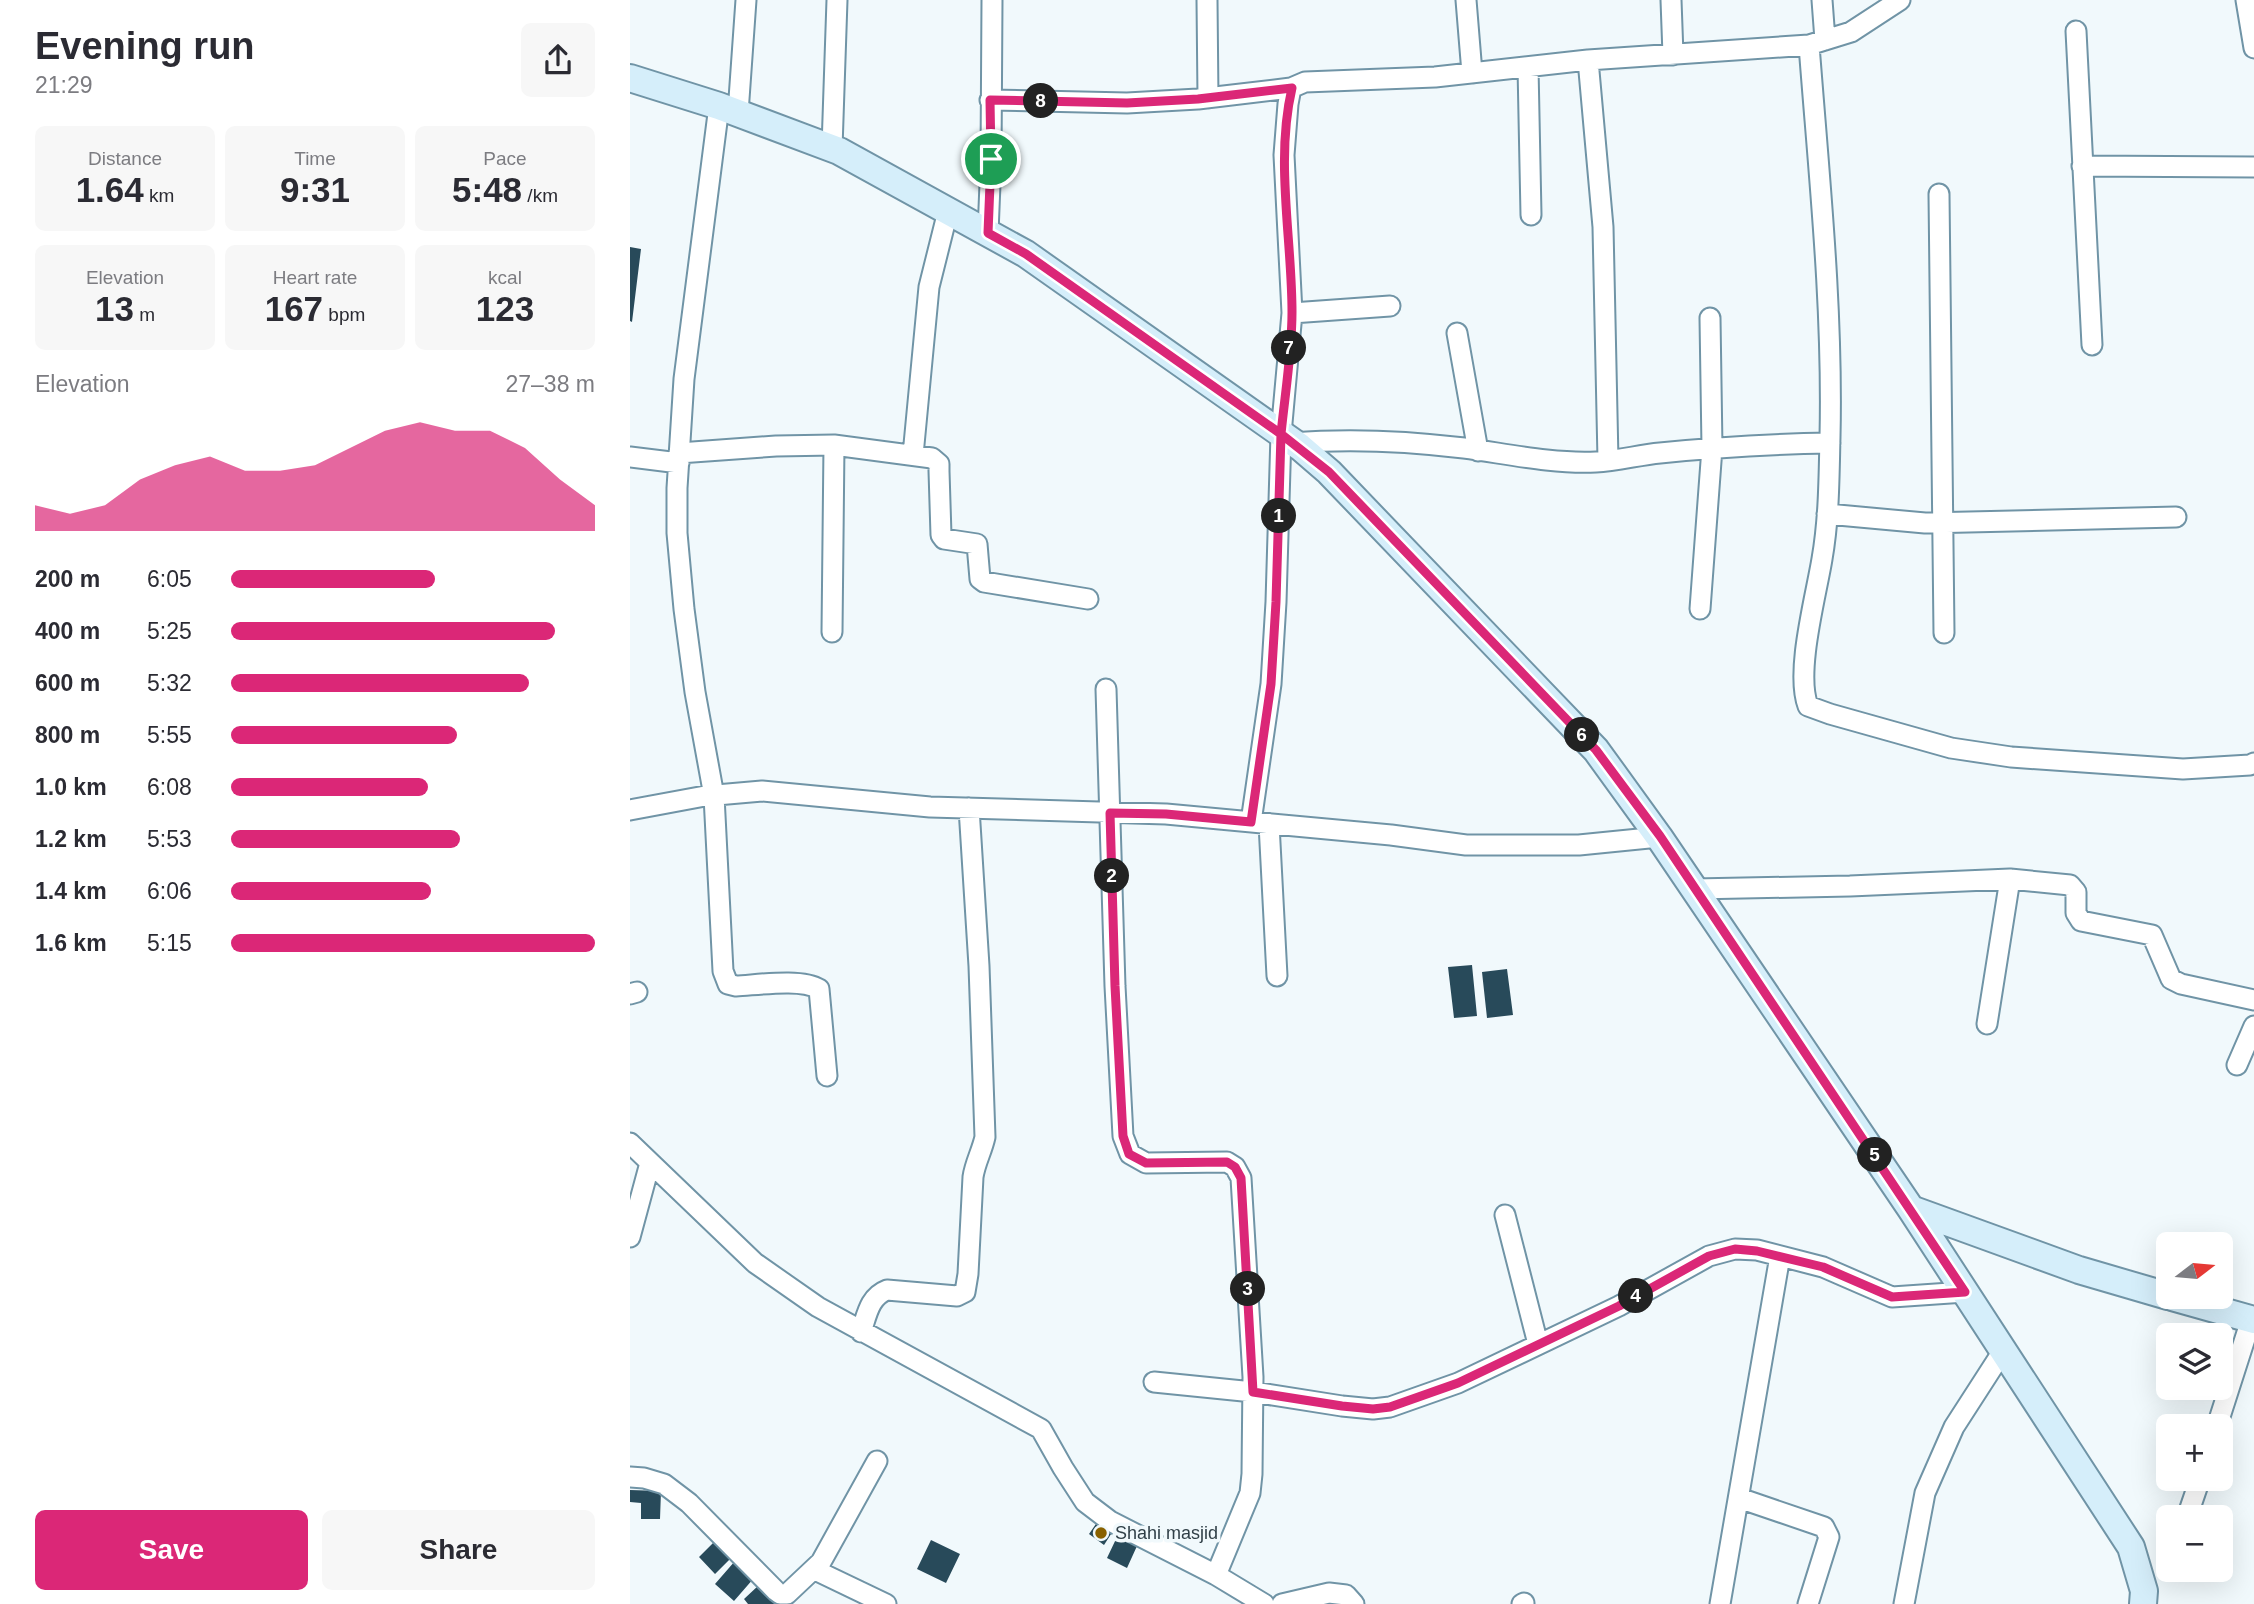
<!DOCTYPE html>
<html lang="en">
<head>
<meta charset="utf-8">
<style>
	:root { --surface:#fff; --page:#f7f7f7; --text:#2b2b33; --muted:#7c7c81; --accent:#db2777 }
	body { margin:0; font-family:Helvetica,sans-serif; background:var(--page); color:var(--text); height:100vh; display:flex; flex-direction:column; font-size:26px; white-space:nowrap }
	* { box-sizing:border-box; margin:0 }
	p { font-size:23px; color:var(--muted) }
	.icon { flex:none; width:38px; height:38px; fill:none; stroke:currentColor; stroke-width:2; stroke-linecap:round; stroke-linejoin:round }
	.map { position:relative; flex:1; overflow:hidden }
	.drawer { display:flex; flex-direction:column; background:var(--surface); width:630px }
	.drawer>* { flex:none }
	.needle { width:46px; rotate:74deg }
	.buttons { position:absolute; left:1526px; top:1232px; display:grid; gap:14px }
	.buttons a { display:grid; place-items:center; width:77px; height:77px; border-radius:10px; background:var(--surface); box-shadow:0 7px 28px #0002; font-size:35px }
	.pin { position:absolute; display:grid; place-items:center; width:60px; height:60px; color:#fff; margin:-30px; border:4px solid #fff; border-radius:50%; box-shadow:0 2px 7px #0007 }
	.km { position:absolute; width:35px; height:35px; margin:-18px; border-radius:50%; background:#222; color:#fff; font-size:19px; line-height:35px; text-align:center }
	.round { display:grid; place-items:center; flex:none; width:74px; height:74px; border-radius:10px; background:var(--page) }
	.headline { display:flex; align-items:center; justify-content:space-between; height:119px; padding:0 35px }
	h1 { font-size:38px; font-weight:800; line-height:52px }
	.metrics { display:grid; grid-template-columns:repeat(3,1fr); gap:10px; height:119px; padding:7px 35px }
	.metrics div { display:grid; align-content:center; border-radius:10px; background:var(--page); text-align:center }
	.metrics b { font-size:35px; font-weight:800 }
	.metrics small { font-size:19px; font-weight:400 }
	.metrics p { font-size:19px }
	.chart { height:196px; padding:14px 35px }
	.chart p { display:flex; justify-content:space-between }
	.chart svg { width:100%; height:126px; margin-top:7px; fill:var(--accent); opacity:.7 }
	.cta { display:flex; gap:14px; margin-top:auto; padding:14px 35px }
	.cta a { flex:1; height:80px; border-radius:10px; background:var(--accent); color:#fff; font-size:28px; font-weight:800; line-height:80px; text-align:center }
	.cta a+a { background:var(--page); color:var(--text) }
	ul { padding:0 35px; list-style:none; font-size:23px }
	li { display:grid; grid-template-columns:112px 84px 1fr; align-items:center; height:52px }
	li i { height:18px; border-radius:9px; background:var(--accent) }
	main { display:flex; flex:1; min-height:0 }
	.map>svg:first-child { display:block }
	.building { fill:#284a5a }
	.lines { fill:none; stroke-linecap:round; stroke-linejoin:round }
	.street-casing { stroke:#7094a6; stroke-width:23 }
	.secondary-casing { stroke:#7094a6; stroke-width:30 }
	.street { stroke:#fff; stroke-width:19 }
	.secondary { stroke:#d5eefa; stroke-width:26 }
	.route-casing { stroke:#fff; stroke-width:14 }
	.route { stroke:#db2777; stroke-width:9 }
	.poi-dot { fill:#896100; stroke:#f1f9fc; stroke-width:2.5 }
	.labels { text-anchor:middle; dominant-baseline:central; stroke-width:7; stroke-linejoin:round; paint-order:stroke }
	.poi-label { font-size:18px; fill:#303f47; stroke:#f1f9fc; text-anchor:start }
</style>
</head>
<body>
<main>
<section class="drawer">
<div class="headline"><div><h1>Evening run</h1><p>21:29</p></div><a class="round"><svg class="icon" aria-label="share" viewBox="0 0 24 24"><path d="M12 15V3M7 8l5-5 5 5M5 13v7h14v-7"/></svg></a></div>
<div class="metrics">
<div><p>Distance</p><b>1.64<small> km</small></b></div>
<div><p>Time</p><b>9:31</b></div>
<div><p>Pace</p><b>5:48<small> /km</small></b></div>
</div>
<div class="metrics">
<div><p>Elevation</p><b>13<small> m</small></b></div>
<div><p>Heart rate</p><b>167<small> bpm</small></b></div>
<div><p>kcal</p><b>123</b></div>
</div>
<div class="chart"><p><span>Elevation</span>27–38 m</p>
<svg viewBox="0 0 160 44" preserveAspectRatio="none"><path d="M0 44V35L10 38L20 35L30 26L40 21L50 18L60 23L70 23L80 21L90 15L100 9L110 6L120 9L130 9L140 15L150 26L160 35V44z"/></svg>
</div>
<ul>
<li><b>200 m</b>6:05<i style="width:56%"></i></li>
<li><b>400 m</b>5:25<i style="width:89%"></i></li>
<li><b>600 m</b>5:32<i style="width:82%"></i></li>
<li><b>800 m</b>5:55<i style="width:62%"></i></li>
<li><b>1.0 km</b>6:08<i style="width:54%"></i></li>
<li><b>1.2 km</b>5:53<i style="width:63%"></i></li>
<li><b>1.4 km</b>6:06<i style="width:55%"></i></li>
<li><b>1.6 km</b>5:15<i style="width:100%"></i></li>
</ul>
<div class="cta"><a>Save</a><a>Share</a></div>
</section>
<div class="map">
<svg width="1624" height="1604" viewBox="0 0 1624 1604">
	<rect width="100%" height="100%" fill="#f1f9fc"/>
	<path class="building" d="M 0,247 L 11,249 L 2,322 L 0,321 Z
		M 842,965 L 847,1016 L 824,1018 L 818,967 Z
		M 877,969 L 883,1015 L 857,1018 L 852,972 Z
		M 0,1490 L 31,1491 L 30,1519 L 11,1519 L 11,1503 L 0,1502 Z
		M 468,1521 L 483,1531 L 474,1545 L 459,1534 Z
		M 487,1537 L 507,1546 L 497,1568 L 477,1558 Z
		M 301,1540 L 330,1554 L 316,1583 L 287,1569 Z
		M 84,1542 L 100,1559 L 85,1574 L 69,1557 Z
		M 105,1561 L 124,1578 L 104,1601 L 85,1584 Z
		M 129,1585 L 147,1604 L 118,1604 L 114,1599 Z"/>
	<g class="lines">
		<defs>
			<path id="street" d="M 577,0 L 578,98
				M 836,0 L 842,73
				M 1041,0 L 1043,55
				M 1192,0 L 1195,40
				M 1616,0 L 1624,48
				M 1446,31 L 1462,345
				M 1179,45 C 1189,176 1203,307 1200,437 C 1199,478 1199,519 1192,559 C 1186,596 1165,672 1178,706 L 1200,714 L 1321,748 L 1381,757 L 1553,769 L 1620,765 L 1624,763
				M 958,60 L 973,227 L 978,460
				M 898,67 L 901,215
				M 360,100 L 497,103 L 568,99 L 661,88
				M 89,106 L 54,379 L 47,488 L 47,533 L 54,609 L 65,692 L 84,796 L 93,971 L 98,984 L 106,986 C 127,985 172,978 189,989 L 197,1076
				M 108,113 L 116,0
				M 202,148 L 207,0
				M 1452,166 L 1624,167
				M 1309,194 L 1314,633
				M 358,233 L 361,159 L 362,0
				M 662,313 L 760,306
				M 827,333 L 848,451
				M 663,443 C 721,438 776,441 834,448 C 878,454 922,464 966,462 C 987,461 1009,455 1030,453 C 1087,447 1143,444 1200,443
				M 49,453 L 146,446 L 204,445 L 302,458 L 309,464 L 309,471 L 311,535 L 314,539 L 347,544 L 350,579 L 354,582 L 458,599
				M 283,455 L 299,287 L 318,211
				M 0,457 L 49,463
				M 1197,514 L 1295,523 L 1546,517
				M 1070,609 L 1082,448 L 1080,318
				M 202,632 L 204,445
				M 476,689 L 485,986 L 493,1136 L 500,1154 L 516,1163 L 597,1162 L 605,1167 L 611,1178 L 623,1377 L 622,1474 L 620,1493 L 586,1575
				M 0,810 L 75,796 L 132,791 L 300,807 L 536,814 L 761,835 L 836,845 L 949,845 L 1029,837
				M 621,822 L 641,684 L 646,602 L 651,434 L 662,313 L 654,155 L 658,104 L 661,88 L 675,82 L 805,77 L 958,60 L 1179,45 L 1221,32 L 1270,0
				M 639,824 L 647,976
				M 1064,889 L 1220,886 L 1380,879 L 1440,885 L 1446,892 L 1446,913 L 1451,921 L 1522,935 L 1541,979 L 1551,984 L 1624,1000
				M 0,994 L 7,992
				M 1357,1024 L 1380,879
				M 1607,1065 L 1624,1026
				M 0,1143 L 125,1263 L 188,1307 L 411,1429 L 433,1468 L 455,1502 L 480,1521 L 586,1575 L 634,1604
				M 875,1215 L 908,1344
				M 0,1237 L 20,1163
				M 231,1332 C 237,1315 239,1297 257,1290 L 327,1296 L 335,1292 L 338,1274 L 343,1177 C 345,1163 352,1151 355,1137 L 349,966 L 339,808
				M 524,1382 L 623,1392 L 712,1406 L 743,1409 L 760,1407 L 828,1383 L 989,1306 L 1079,1256 L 1105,1249 L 1127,1250 L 1193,1267 L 1262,1297 L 1335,1292
				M 1587,1426 L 1621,1320
				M 0,1477 L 14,1478 L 34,1484 L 59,1503 L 146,1591 L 150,1594 L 157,1594 L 191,1562 L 247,1461
				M 1109,1498 L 1194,1527 L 1199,1537 L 1178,1604
				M 1557,1517 L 1570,1479
				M 185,1570 L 256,1604
				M 652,1604 L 699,1593 L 716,1595 L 724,1604
				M 892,1604 L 894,1603
				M 1090,1604 L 1150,1256
				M 1274,1604 L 1295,1493 L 1324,1427 L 1373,1351"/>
			<path id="secondary" d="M 0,78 L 89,106 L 209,151 L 396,254 L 670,447 L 699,472 L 966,750 L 1029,837 L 1281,1209 L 1501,1547 L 1514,1591 L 1513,1604
				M 1281,1209 L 1449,1270 L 1538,1296
				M 1542,1297 L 1624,1320"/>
		</defs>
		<use href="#street" class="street-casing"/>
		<use href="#secondary" class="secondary-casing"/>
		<use href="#street" class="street"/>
		<use href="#secondary" class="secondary"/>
	</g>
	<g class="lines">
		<defs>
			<path id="route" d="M 361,159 L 358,233 L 396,254 L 651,434 L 646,602 L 641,684 L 621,822 L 536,814 L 480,813 L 485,986 L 493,1136 L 499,1154 L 516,1163 L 597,1162 L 605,1167 L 611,1178 L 623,1392 L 712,1406 L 743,1409 L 760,1407 L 828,1383 L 989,1306 L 1079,1256 L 1105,1249 L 1127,1251 L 1193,1267 L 1262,1297 L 1335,1292 L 1030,836 L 966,750 L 699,472 L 651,434 C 655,394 662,352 662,312 C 662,238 645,161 662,88 L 568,99 L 497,103 L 360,100 L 361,159"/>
		</defs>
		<use href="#route" class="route-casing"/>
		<use href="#route" class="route"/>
	</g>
	<circle class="poi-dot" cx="471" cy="1533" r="7"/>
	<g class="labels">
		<g class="poi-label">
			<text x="485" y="1533">Shahi masjid</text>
		</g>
	</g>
</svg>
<div class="buttons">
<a><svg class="needle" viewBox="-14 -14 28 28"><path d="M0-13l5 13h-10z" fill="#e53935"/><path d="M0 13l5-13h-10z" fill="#7c7c81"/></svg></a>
<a><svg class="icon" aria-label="layers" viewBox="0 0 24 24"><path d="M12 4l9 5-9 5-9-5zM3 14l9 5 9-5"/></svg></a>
<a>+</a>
<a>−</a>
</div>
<div class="pin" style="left:361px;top:159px;background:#1e9e55"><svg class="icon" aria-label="arrive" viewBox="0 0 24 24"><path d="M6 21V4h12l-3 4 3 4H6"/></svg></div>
<b class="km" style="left:649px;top:516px">1</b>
<b class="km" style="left:482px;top:876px">2</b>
<b class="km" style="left:618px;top:1289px">3</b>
<b class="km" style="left:1006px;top:1296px">4</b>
<b class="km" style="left:1245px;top:1155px">5</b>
<b class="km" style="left:952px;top:735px">6</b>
<b class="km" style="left:659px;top:348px">7</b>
<b class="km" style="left:411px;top:101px">8</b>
</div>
</main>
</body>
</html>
